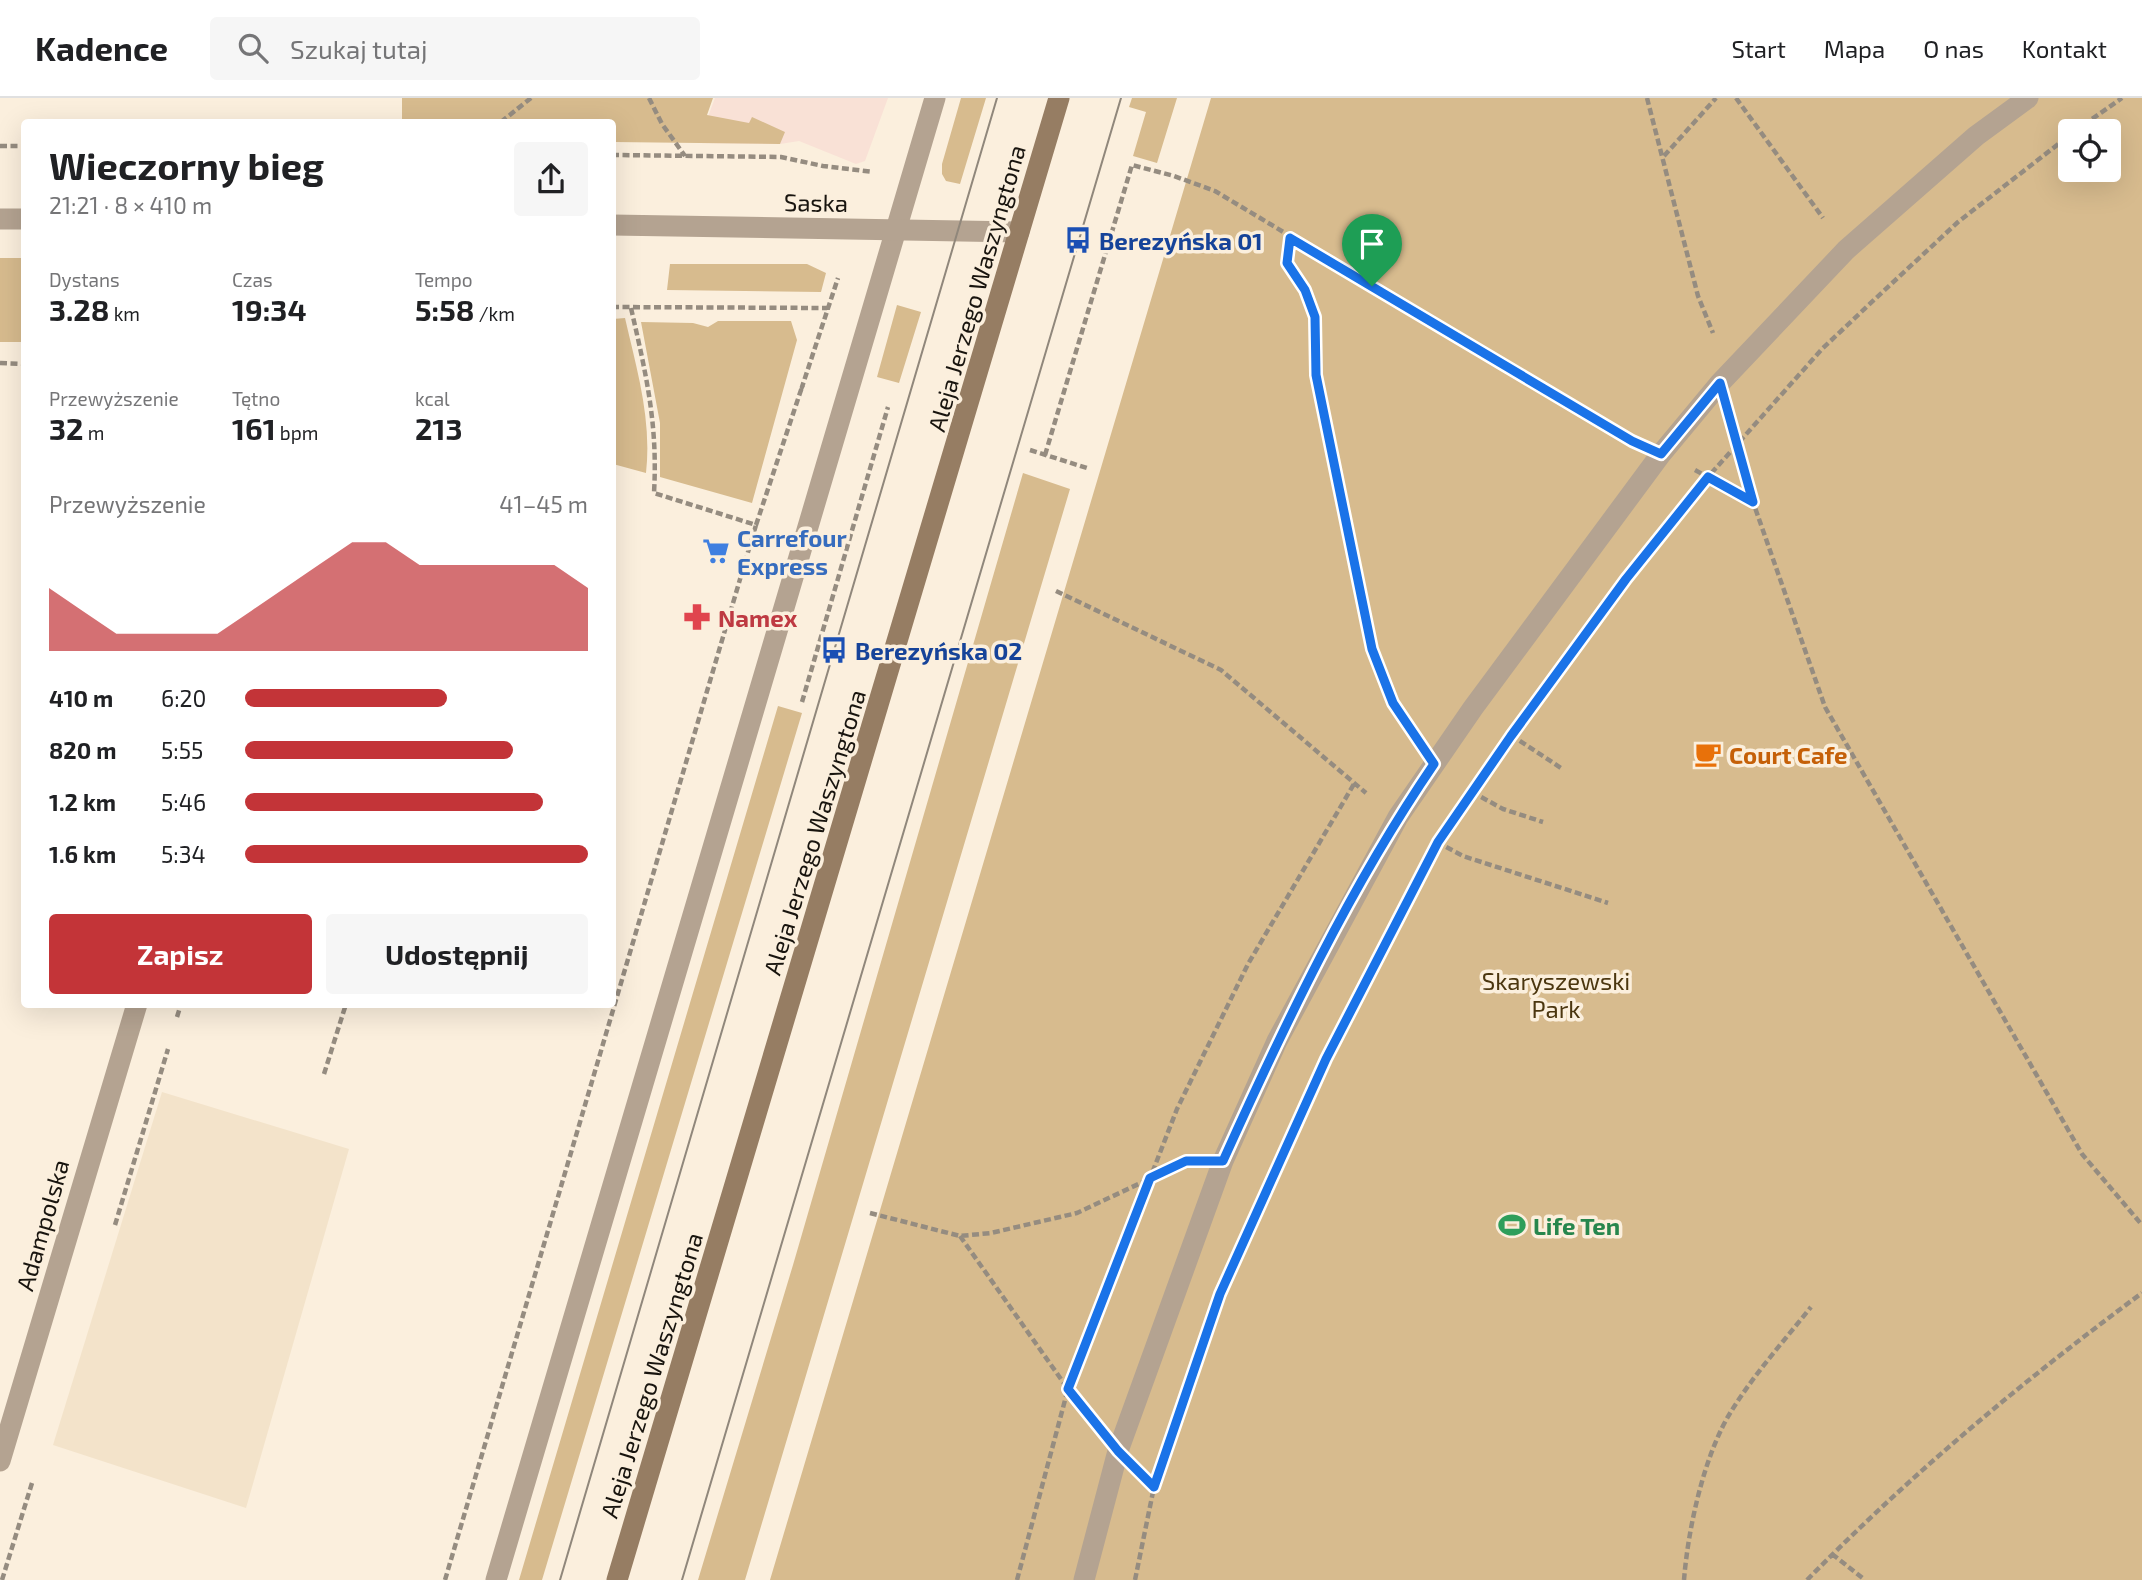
<!DOCTYPE html>
<html lang="pl">
<head>
<meta charset="utf-8">
<style>
	:root { --surface:#fff; --page:#f6f6f6; --text:#202124; --muted:#757577; --line:#e0e0e0; --accent:#c33438 }
	body { margin:0; font-family:"Exo 2",sans-serif; background:var(--page); color:var(--text); height:100vh; display:flex; flex-direction:column; font-size:26px; white-space:nowrap }
	* { box-sizing:border-box; margin:0 }
	p { font-size:23px; color:var(--muted) }
	.icon { flex:none; width:38px; height:38px; fill:none; stroke:currentColor; stroke-width:2; stroke-linecap:round; stroke-linejoin:round }
	.map { position:relative; flex:1; overflow:hidden }
	.sheet { position:absolute; left:21px; top:21px; width:595px; height:889px; display:flex; flex-direction:column; background:var(--surface); border-radius:7px; box-shadow:0 7px 28px #0002 }
	.sheet>* { flex:none }
	.tools { position:absolute; left:2058px; top:21px; display:grid; gap:14px }
	.tools a { display:grid; place-items:center; width:63px; height:63px; border-radius:7px; background:var(--surface); box-shadow:0 7px 28px #0002; font-size:35px }
	.pin { position:absolute; display:grid; place-items:center; width:60px; height:60px; color:#fff; margin:-72px -30px; border-radius:50% 50% 50% 0; rotate:-45deg; box-shadow:0 0 7px #0007 }
	.pin .icon { rotate:45deg }
	.round { display:grid; place-items:center; flex:none; width:74px; height:74px; border-radius:7px; background:var(--page) }
	.head { display:flex; align-items:center; justify-content:space-between; height:119px; padding:0 28px }
	h1 { font-size:38px; font-weight:700; line-height:52px }
	.figures { display:grid; grid-template-columns:repeat(3,1fr); gap:10px; height:119px; padding:7px 28px }
	.figures div { display:grid; align-content:center }
	.figures b { font-size:30px; font-weight:700 }
	.figures small { font-size:19px; font-weight:400 }
	.figures p { font-size:19px }
	.chart { height:196px; padding:14px 28px }
	.chart p { display:flex; justify-content:space-between }
	.chart svg { width:100%; height:126px; margin-top:7px; fill:var(--accent); opacity:.7 }
	.button { display:flex; gap:14px; margin-top:auto; padding:14px 28px }
	.button a { flex:1; height:80px; border-radius:7px; background:var(--accent); color:#fff; font-size:28px; font-weight:700; line-height:80px; text-align:center }
	.button a+a { background:var(--page); color:var(--text) }
	ul { padding:0 28px; list-style:none; font-size:23px }
	li { display:grid; grid-template-columns:112px 84px 1fr; align-items:center; height:52px }
	li i { height:18px; border-radius:9px; background:var(--accent) }
	header { display:flex; align-items:center; gap:42px; box-sizing:border-box; height:98px; padding:0 35px; background:var(--surface); border-bottom:2px solid var(--line) }
	header strong { font-size:33px }
	nav { display:flex; gap:38px; margin-inline-start:auto; font-size:24px }
	.search { width:490px; height:63px; background:var(--page); display:flex; align-items:center; gap:18px; box-sizing:border-box; padding:0 24px; border-radius:7px; color:var(--muted); font-size:26px }
	.map>svg:first-child { display:block }
	.commercial { fill:#f9e1d6 }
	.built { fill:#f3e3ca }
	.green { fill:#d7bb8e; fill-rule:evenodd }
	.lines { fill:none; stroke-linecap:round; stroke-linejoin:round }
	.path { stroke:#958c80; stroke-width:4.5; stroke-dasharray:7 3.5; stroke-linecap:butt }
	.pedestrian { stroke:#b4a391; stroke-width:21 }
	.minor { stroke:#b4a391; stroke-width:21 }
	.tertiary { stroke:#b4a391; stroke-width:21 }
	.secondary { stroke:#967d63; stroke-width:21 }
	.tram { stroke:#90877b; stroke-width:2 }
	.route-casing { stroke:#fff; stroke-width:14 }
	.route { stroke:#1a73e8; stroke-width:9 }
	.labels { text-anchor:middle; dominant-baseline:central; stroke-width:7; stroke-linejoin:round; paint-order:stroke }
	.street-label { font-size:24px; fill:#18140e; stroke:#fbefdd }
	.transit-label { font-size:24px; font-weight:bold; fill:#164399; stroke:#fbefdd; text-anchor:start }
	.shop-label { font-size:24px; font-weight:bold; fill:#366cbe; stroke:#fbefdd; text-anchor:start }
	.health-label { font-size:24px; font-weight:bold; fill:#be3a42; stroke:#fbefdd; text-anchor:start }
	.food-label { font-size:24px; font-weight:bold; fill:#c56008; stroke:#fbefdd; text-anchor:start }
	.park-label { font-size:24px; fill:#4b360f; stroke:#fbefdd }
	.leisure-label { font-size:24px; font-weight:bold; fill:#27864d; stroke:#fbefdd; text-anchor:start }
</style>
</head>
<body>
<header>
<strong>Kadence</strong>
<div class="search"><svg class="icon" aria-label="search" viewBox="0 0 24 24"><circle cx="10" cy="10" r="6"/><path d="M15 15l6 6"/></svg>Szukaj tutaj</div>
<nav><a>Start</a><a>Mapa</a><a>O nas</a><a>Kontakt</a></nav>
</header>
<div class="map">
<svg width="2142" height="1482" viewBox="0 0 2142 1482">
	<rect width="100%" height="100%" fill="#fbefdd"/>
	<path class="commercial" d="M 715,0 L 888,0 L 865,63 L 856,66 L 799,43 L 780,46 L 698,45 Z"/>
	<path class="built" d="M 162,994 L 349,1051 L 246,1410 L 53,1347 Z"/>
	<path class="green" d="M 402,0 L 713,0 L 707,17 L 749,25 L 752,19 L 785,34 L 780,46 L 613,44 L 612,24 L 402,24 Z
		M 961,0 L 986,0 L 960,86 L 946,83 L 942,76 L 942,66 Z
		M 1132,0 L 1177,0 L 1157,65 L 1133,58 L 1146,14 L 1129,9 Z
		M 1211,0 L 2142,0 L 2142,1482 L 770,1482 ZM 2070,33 L 2109,33 L 2109,72 L 2070,72 Z
		M 0,160 L 24,160 L 24,244 L 0,244 Z
		M 670,166 L 807,166 L 826,175 L 821,194 L 667,192 Z
		M 897,207 L 921,214 L 899,285 L 877,279 Z
		M 625,220 C 637,272 652,322 646,375 L 613,366 L 613,221 Z
		M 718,223 L 791,223 L 797,242 L 752,405 L 660,379 L 660,325 L 641,224 L 693,225 L 708,229 Z
		M 1023,375 L 1070,391 L 745,1482 L 698,1482 L 793,1167 Z
		M 778,608 L 802,615 L 542,1482 L 519,1482 Z"/>
	<g class="lines">
		<path class="path" d="M 649,0 L 662,26 L 685,58
			M 1647,0 L 1698,198 L 1713,235
			M 1736,0 L 1823,120
			M 501,24 L 531,0
			M 2075,33 L 2122,0
			M 0,48 L 24,48
			M 612,57 L 781,59 L 823,68 L 873,74
			M 1664,58 L 1716,0
			M 1290,140 L 1288,165 L 1305,192 L 1315,219 L 1316,277 L 1372,551 L 1393,605 L 1410,631
			M 612,209 L 827,210
			M 631,210 C 646,276 658,326 654,395 L 756,427 L 802,289
			M 0,265 L 24,266
			M 804,290 L 802,289 L 838,180
			M 1732,332 L 1753,404
			M 1030,352 L 1090,371
			M 1045,357 L 1132,67 L 1174,78 L 1215,93 L 1627,340
			M 1695,372 L 1753,404 L 1825,609 L 2082,1056 L 2142,1127
			M 1056,493 L 1221,572 L 1366,695
			M 802,604 L 888,309
			M 1511,637 L 1561,670
			M 1472,694 L 1503,711 L 1543,724
			M 1437,744 L 1463,758 L 1608,805
			M 177,919 L 181,906
			M 324,976 L 346,906
			M 870,1115 L 960,1138 L 991,1135 L 1077,1115 L 1181,1066
			M 115,1127 L 168,951
			M 960,1138 L 1068,1291 L 1089,1316
			M 1832,1456 L 1865,1482
			M 2,1482 L 32,1385
			M 445,1482 L 756,427
			M 1017,1482 L 1068,1291 L 1177,1011 L 1248,866 L 1354,686
			M 1135,1482 L 1154,1389 L 1220,1196 L 1326,961 L 1438,744 L 1511,638 L 1626,481 L 1708,379 L 1822,251 L 1875,201 L 1958,124 L 2070,37
			M 1684,1482 C 1688,1431 1704,1356 1732,1312 C 1755,1275 1784,1243 1811,1209
			M 1807,1482 C 1910,1377 2024,1282 2142,1195"/>
		<path class="pedestrian" d="M 1084,1482 L 1118,1353 L 1223,1063 L 1277,943 L 1398,719 L 1473,610 L 1661,356 L 1720,285 L 1846,152 L 1976,38 L 2028,0"/>
		<path class="minor" d="M 0,1363 L 137,906
			M 496,1482 L 935,0"/>
		<path class="tertiary" d="M 0,121 L 24,121
			M 612,127 L 1019,134"/>
		<path class="secondary" d="M 617,1482 L 1059,0"/>
		<path class="tram" d="M 560,1482 L 997,0
			M 682,1482 L 1121,0"/>
	</g>
	<g class="lines">
		<defs>
			<path id="route" d="M 1290,140 L 1632,343 L 1661,356 L 1720,285 L 1753,404 L 1708,379 L 1626,481 L 1511,638 L 1438,744 L 1326,961 L 1220,1196 L 1154,1389 L 1118,1353 L 1068,1291 L 1150,1080 L 1186,1063 L 1223,1063 C 1284,928 1350,789 1434,666 L 1393,605 L 1372,551 L 1316,277 L 1315,219 L 1305,192 L 1287,165 Z"/>
		</defs>
		<use href="#route" class="route-casing"/>
		<use href="#route" class="route"/>
	</g>
	<defs>
		<symbol id="bus-bare" viewBox="-9 -9 18 18"><path d="M-5-6H5V4H4V6H2V4H-2V6H-4V4H-5ZM-3.5-4V0h7V-4ZM-3.5 1.2v1.5H-2V1.2ZM2 1.2v1.5H3.5V1.2Z" fill="#1a4fb4" stroke="#fbefdd" stroke-width="2.5" paint-order="stroke"/></symbol>
		<symbol id="supermarket-bare" viewBox="-9 -9 18 18"><path d="M-6-5.5h2.5l.6 2H6L4.5 2H-2.5L-4.4-4H-6ZM-1.5 3.2a1.3 1.3 0 1 0 .1 0ZM3 3.2a1.3 1.3 0 1 0 .1 0Z" fill="#3f7fe0" stroke="#fbefdd" stroke-width="2.5" paint-order="stroke"/></symbol>
		<symbol id="pharmacy-bare" viewBox="-9 -9 18 18"><path d="M-2-6h4v4h4v4h-4v4h-4v-4h-4v-4h4Z" fill="#e0444e" stroke="#fbefdd" stroke-width="2.5" paint-order="stroke"/></symbol>
		<symbol id="cafe-bare" viewBox="-9 -9 18 18"><path d="M-5.5-4.5H6V0H3Q3 3.5 0 3.5H-2.5Q-5.5 3.5-5.5 0ZM3-3.2v2h1.7v-2ZM-6 4.5H4V6H-6Z" fill="#e8710a" stroke="#fbefdd" stroke-width="2.5" paint-order="stroke"/></symbol>
		<symbol id="stadium-bare" viewBox="-9 -9 18 18"><path d="M0-5a6.5 5 0 1 0 0 10a6.5 5 0 1 0 0-10ZM-3.5-1.8h7v3.6h-7Z" fill="#2e9e5b" stroke="#fbefdd" stroke-width="2.5" paint-order="stroke"/></symbol>
	</defs>
	<g fill-rule="evenodd">
		<use href="#bus-bare" x="1059" y="123" width="38" height="38"/>
		<use href="#supermarket-bare" x="697" y="434" width="38" height="38"/>
		<use href="#pharmacy-bare" x="678" y="500" width="38" height="38"/>
		<use href="#bus-bare" x="815" y="533" width="38" height="38"/>
		<use href="#cafe-bare" x="1689" y="637" width="38" height="38"/>
		<use href="#stadium-bare" x="1493" y="1108" width="38" height="38"/>
	</g>
	<g class="labels">
		<g class="street-label">
			<text transform="translate(816 104) rotate(1)">Saska</text>
			<text transform="translate(976 190) rotate(-74)">Aleja Jerzego Waszyngtona</text>
			<text transform="translate(814 734) rotate(-73)">Aleja Jerzego Waszyngtona</text>
			<text transform="translate(42 1127) rotate(-74)">Adampolska</text>
			<text transform="translate(651 1277) rotate(-73)">Aleja Jerzego Waszyngtona</text>
		</g>
		<g class="transit-label">
			<text x="1099" y="142">Berezyńska 01</text>
			<text x="855" y="552">Berezyńska 02</text>
		</g>
		<g class="shop-label">
			<text x="737" y="439">Carrefour<tspan x="737" dy="28">Express</tspan></text>
		</g>
		<g class="health-label">
			<text x="718" y="519">Namex</text>
		</g>
		<g class="food-label">
			<text x="1729" y="656">Court Cafe</text>
		</g>
		<g class="park-label">
			<text x="1556" y="882">Skaryszewski<tspan x="1556" dy="28">Park</tspan></text>
		</g>
		<g class="leisure-label">
			<text x="1533" y="1127">Life Ten</text>
		</g>
	</g>
</svg>
<div class="tools">
<a><svg class="icon" aria-label="locate" viewBox="0 0 24 24"><circle cx="12" cy="12" r="6"/><path d="M12 2v4M12 18v4M2 12h4M18 12h4"/></svg></a>
</div>
<div class="pin" style="left:1372px;top:188px;background:#1e9e55"><svg class="icon" aria-label="arrive" viewBox="0 0 24 24"><path d="M6 21V4h12l-3 4 3 4H6"/></svg></div>
<section class="sheet">
<div class="head"><div><h1>Wieczorny bieg</h1><p>21:21 · 8 × 410 m</p></div><a class="round"><svg class="icon" aria-label="share" viewBox="0 0 24 24"><path d="M12 15V3M7 8l5-5 5 5M5 13v7h14v-7"/></svg></a></div>
<div class="figures">
<div><p>Dystans</p><b>3.28<small> km</small></b></div>
<div><p>Czas</p><b>19:34</b></div>
<div><p>Tempo</p><b>5:58<small> /km</small></b></div>
</div>
<div class="figures">
<div><p>Przewyższenie</p><b>32<small> m</small></b></div>
<div><p>Tętno</p><b>161<small> bpm</small></b></div>
<div><p>kcal</p><b>213</b></div>
</div>
<div class="chart"><p><span>Przewyższenie</span>41–45 m</p>
<svg viewBox="0 0 160 44" preserveAspectRatio="none"><path d="M0 44V22L10 30L20 38L30 38L40 38L50 38L60 30L70 22L80 14L90 6L100 6L110 14L120 14L130 14L140 14L150 14L160 22V44z"/></svg>
</div>
<ul>
<li><b>410 m</b>6:20<i style="width:59%"></i></li>
<li><b>820 m</b>5:55<i style="width:78%"></i></li>
<li><b>1.2 km</b>5:46<i style="width:87%"></i></li>
<li><b>1.6 km</b>5:34<i style="width:100%"></i></li>
</ul>
<div class="button"><a>Zapisz</a><a>Udostępnij</a></div>
</section>
</div>
</body>
</html>
